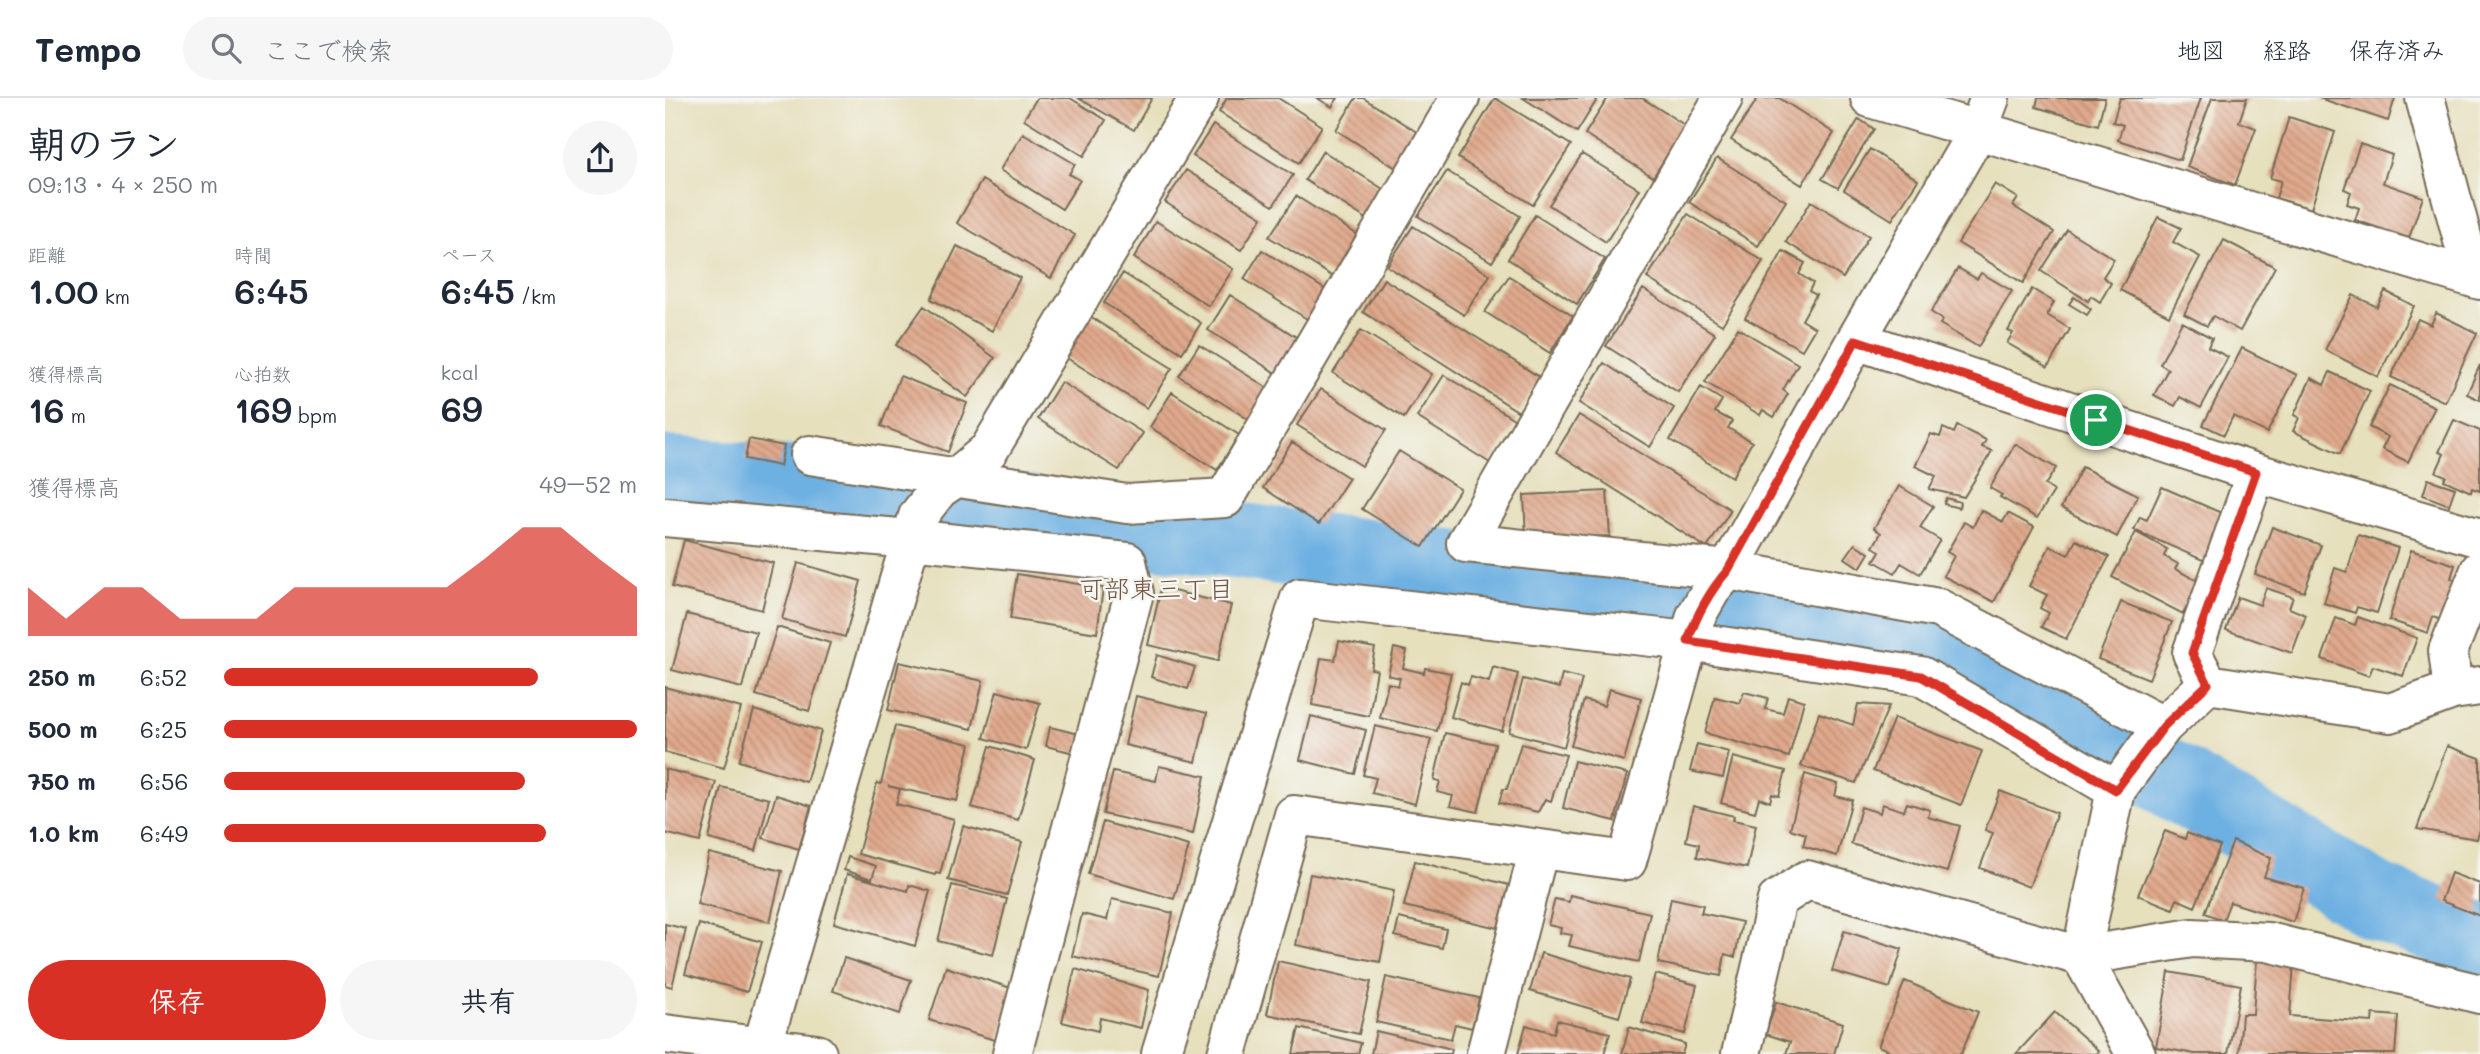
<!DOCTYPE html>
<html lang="ja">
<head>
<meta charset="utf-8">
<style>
	:root { --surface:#fff; --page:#f6f6f7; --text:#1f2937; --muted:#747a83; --line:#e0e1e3; --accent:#d93025 }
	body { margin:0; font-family:Mali,"Klee One",sans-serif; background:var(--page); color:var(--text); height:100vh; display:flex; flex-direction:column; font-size:26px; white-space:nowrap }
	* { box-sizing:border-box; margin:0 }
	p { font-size:23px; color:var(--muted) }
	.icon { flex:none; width:38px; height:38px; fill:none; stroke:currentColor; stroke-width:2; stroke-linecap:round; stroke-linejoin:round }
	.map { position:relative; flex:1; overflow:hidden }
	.drawer { display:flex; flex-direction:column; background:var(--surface); width:665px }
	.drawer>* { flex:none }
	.pin { position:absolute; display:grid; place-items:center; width:60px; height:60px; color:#fff; margin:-30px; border:4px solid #fff; border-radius:50%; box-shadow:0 2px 7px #0007 }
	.round { display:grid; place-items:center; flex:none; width:74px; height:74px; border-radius:37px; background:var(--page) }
	.headline { display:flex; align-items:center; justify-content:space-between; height:119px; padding:0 28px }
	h1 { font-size:38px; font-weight:600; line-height:52px }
	.stats { display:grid; grid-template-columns:repeat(3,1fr); gap:10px; height:119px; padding:7px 28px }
	.stats div { display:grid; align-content:center }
	.stats b { font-size:35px; font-weight:600 }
	.stats small { font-size:19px; font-weight:400 }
	.stats p { font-size:19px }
	.chart { height:196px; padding:14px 28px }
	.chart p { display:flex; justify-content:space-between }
	.chart svg { width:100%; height:126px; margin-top:7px; fill:var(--accent); opacity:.7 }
	.primary-button { display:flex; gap:14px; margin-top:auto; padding:14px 28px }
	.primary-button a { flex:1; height:80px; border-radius:42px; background:var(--accent); color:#fff; font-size:28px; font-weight:600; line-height:80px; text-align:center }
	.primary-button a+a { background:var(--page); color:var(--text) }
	ul { padding:0 28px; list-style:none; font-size:23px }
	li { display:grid; grid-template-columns:112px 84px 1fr; align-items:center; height:52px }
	li i { height:18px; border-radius:9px; background:var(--accent) }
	header { display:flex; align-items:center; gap:42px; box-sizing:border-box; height:98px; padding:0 35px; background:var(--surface); border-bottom:2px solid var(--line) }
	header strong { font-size:33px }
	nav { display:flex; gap:38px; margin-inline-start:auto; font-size:24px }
	.search { width:490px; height:63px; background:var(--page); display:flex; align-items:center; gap:18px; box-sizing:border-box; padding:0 24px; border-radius:38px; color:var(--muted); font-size:26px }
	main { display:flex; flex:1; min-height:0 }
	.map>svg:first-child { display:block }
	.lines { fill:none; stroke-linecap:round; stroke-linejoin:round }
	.river { stroke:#6db0e2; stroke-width:77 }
	.building { fill:url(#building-back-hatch) }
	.minor-casing { stroke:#776a56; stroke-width:42 }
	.minor { stroke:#fff; stroke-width:38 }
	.route-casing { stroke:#fff; stroke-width:14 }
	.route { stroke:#d93025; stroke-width:9 }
	.labels { text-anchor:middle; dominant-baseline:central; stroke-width:5; stroke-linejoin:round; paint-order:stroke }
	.neighbourhood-label { font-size:26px; fill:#755644; stroke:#f6f6f2 }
</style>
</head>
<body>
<header>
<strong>Tempo</strong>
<div class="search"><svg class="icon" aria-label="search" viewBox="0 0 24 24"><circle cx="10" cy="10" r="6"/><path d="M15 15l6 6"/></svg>ここで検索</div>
<nav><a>地図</a><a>経路</a><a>保存済み</a></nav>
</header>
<main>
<section class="drawer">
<div class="headline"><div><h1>朝のラン</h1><p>09:13 · 4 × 250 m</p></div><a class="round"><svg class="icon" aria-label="share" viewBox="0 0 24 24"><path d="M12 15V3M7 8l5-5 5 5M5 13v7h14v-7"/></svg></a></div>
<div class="stats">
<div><p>距離</p><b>1.00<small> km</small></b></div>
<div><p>時間</p><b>6:45</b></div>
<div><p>ペース</p><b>6:45<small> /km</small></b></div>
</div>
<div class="stats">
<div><p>獲得標高</p><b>16<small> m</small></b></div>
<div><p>心拍数</p><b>169<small> bpm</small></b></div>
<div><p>kcal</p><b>69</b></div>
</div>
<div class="chart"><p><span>獲得標高</span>49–52 m</p>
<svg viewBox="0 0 160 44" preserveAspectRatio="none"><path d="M0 44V27L10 38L20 27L30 27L40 38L50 38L60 38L70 27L80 27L90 27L100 27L110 27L120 17L130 6L140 6L150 17L160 27V44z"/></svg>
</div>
<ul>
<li><b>250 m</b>6:52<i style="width:76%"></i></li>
<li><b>500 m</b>6:25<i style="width:100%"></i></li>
<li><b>750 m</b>6:56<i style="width:73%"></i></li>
<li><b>1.0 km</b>6:49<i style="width:78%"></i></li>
</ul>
<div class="primary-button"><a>保存</a><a>共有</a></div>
</section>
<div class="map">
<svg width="1815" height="956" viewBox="0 0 1815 956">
	<defs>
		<pattern id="building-back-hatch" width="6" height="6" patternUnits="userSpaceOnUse" patternTransform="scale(1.75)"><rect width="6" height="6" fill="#e0a98c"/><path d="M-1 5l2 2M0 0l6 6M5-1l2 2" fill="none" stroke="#b78a72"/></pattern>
	</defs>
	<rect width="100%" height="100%" fill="#f6f6f2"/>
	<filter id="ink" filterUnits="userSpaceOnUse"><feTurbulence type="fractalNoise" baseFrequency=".0143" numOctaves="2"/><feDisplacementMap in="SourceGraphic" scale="14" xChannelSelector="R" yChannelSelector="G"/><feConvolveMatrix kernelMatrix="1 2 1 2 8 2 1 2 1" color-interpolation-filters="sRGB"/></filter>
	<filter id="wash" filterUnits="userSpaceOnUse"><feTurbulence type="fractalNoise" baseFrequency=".00686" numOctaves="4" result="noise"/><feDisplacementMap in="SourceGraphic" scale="28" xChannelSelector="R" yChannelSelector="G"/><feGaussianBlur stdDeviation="1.57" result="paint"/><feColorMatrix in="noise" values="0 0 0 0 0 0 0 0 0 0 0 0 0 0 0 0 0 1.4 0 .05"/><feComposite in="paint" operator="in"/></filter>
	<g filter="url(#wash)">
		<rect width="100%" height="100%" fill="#e6e0bd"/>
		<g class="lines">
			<path class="river" d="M 0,376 L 157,389 L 1253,531 L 1710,803 L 1815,844"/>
		</g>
		<g id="blocks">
			<path class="building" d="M 372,0 L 405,0 L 441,22 L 419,58 L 359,21 Z
				M 413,0 L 487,0 L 469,32 Z
				M 562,0 L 613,0 L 657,28 L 634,65 L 554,14 Z
				M 652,0 L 673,0 L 667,9 Z
				M 691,0 L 698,0 L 758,38 L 736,73 L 671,32 Z
				M 830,0 L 906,47 L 868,107 L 793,60 Z
				M 858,0 L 933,0 L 912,34 Z
				M 943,0 L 977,0 L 1021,28 L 988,79 L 920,36 Z
				M 1093,0 L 1114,0 L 1169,35 L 1137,87 L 1066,42 Z
				M 1373,0 L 1440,0 L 1433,27 L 1371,9 Z
				M 1455,0 L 1536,0 L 1515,62 L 1453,42 L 1458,27 L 1448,24 Z
				M 1547,0 L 1582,0 L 1574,24 L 1591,30 L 1570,87 L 1522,69 Z
				M 1654,0 L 1730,0 L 1723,23 Z
				M 1624,19 L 1670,34 L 1646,111 L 1611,100 L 1616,83 L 1605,80 Z
				M 1194,21 L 1209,31 L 1173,90 L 1157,81 Z
				M 548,27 L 628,77 L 608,108 L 528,58 Z
				M 358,35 L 410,66 L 404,76 L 415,82 L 397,111 L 335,72 Z
				M 1695,46 L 1727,57 L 1718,85 L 1758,99 L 1744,140 L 1690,122 L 1694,110 L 1682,106 L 1686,94 L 1679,91 Z
				M 1205,51 L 1253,82 L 1227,122 L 1179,92 Z
				M 658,53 L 726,96 L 708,125 L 640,82 Z
				M 917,56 L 974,91 L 941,144 L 884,107 Z
				M 1052,60 L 1121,103 L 1093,148 L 1024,104 Z
				M 521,72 L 597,119 L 576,152 L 500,104 Z
				M 782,73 L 855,118 L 827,164 L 753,118 Z
				M 317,82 L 410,137 L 386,180 L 292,125 Z
				M 1330,86 L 1353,100 L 1348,108 L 1389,134 L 1358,185 L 1293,145 Z
				M 631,98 L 696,139 L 670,180 L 604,139 Z
				M 1146,103 L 1204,138 L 1178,180 L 1121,144 Z
				M 1023,116 L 1098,163 L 1057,227 L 982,180 Z
				M 870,117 L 940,161 L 912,206 L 843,161 Z
				M 1493,119 L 1516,130 L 1508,144 L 1535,159 L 1504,218 L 1455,192 Z
				M 491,123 L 568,171 L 544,208 L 469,160 Z
				M 748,128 L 825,177 L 799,217 L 722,168 Z
				M 1402,132 L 1449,161 L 1438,179 L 1446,185 L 1435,204 L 1426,198 L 1423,203 L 1376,173 Z
				M 1559,142 L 1610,169 L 1575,233 L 1548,218 L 1542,228 L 1519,216 Z
				M 292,148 L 355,180 L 327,233 L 266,201 Z
				M 597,152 L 661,192 L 642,221 L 579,181 Z
				M 1118,153 L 1140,165 L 1134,176 L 1148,185 L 1144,193 L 1151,197 L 1137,222 L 1150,230 L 1137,252 L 1080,220 Z
				M 1293,170 L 1312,181 L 1316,175 L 1347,193 L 1313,249 L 1275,226 L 1278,222 L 1266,214 Z
				M 458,175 L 536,225 L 517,255 L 439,205 Z
				M 844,178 L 908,218 L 885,255 L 820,214 Z
				M 719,181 L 876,280 L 854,314 L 698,214 Z
				M 978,191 L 1050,236 L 1013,294 L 941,248 Z
				M 1367,191 L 1389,204 L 1382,217 L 1405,231 L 1383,269 L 1342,245 L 1348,235 L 1343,233 Z
				M 1720,193 L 1749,208 L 1713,279 L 1660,252 L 1688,197 L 1712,209 Z
				M 565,197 L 636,242 L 614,277 L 543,232 Z
				M 1409,199 L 1426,211 L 1422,217 L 1404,206 Z
				M 259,208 L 330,260 L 302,299 L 231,247 Z
				M 1771,215 L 1812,235 L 1780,304 L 1726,279 L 1753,221 L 1766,227 Z
				M 422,217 L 507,270 L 482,310 L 397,257 Z
				M 1517,224 L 1547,240 L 1543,249 L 1563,259 L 1536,310 L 1515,299 L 1510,308 L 1489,297 L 1503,271 L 1495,266 Z
				M 1073,230 L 1133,266 L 1118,292 L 1123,296 L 1109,319 L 1098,312 L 1095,317 L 1040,284 Z
				M 696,232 L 767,276 L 739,320 L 668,275 Z
				M 534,247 L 606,292 L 586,323 L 514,278 Z
				M 1577,250 L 1632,277 L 1602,335 L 1568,318 L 1559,337 L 1538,327 Z
				M 939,265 L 1009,310 L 985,349 L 914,305 Z
				M 1815,267 L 1815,302 L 1802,296 Z
				M 1665,274 L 1705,293 L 1675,356 L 1628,333 L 1634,320 L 1629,317 L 1646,280 L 1659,287 Z
				M 779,277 L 852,323 L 825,365 L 752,319 Z
				M 235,278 L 302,305 L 283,354 L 216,328 Z
				M 396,284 L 478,335 L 454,372 L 373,321 Z
				M 1725,287 L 1770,309 L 1743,364 L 1717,351 L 1723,339 L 1704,329 Z
				M 1036,289 L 1057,302 L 1050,314 L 1067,323 L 1063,330 L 1087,344 L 1067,379 L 1005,342 Z
				M 656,291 L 721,332 L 697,368 L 632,327 Z
				M 507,294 L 574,337 L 552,372 L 485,329 Z
				M 914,317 L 1066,412 L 1042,450 L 891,354 Z
				M 1789,322 L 1815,333 L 1815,393 L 1807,390 L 1806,394 L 1779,382 L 1781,378 L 1771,374 L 1779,356 L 1774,354 Z
				M 1292,328 L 1321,342 L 1317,349 L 1327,353 L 1299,399 L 1264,391 L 1271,378 L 1250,368 L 1266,336 L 1275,339 L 1278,330 L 1289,335 Z
				M 84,341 L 119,348 L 115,368 L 80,361 Z
				M 627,344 L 684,380 L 654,426 L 598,390 Z
				M 1350,346 L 1391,370 L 1380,387 L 1389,393 L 1372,420 L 1335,399 L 1337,397 L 1325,390 Z
				M 734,353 L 795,391 L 758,449 L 697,411 Z
				M 1417,369 L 1473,397 L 1452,439 L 1396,410 Z
				M 1763,381 L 1790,390 L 1784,407 L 1758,397 Z
				M 1234,388 L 1268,408 L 1255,430 L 1275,442 L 1255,476 L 1236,465 L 1230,475 L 1209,463 L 1215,453 L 1208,449 L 1216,435 L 1209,430 Z
				M 1497,389 L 1561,417 L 1540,463 L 1469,432 L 1475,419 L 1482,422 Z
				M 942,393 L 945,438 L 861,442 L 859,397 Z
				M 1281,400 L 1295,404 L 1294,410 L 1279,406 Z
				M 1316,412 L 1338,424 L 1343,415 L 1369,429 L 1329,504 L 1278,478 L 1289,458 L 1282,454 L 1299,424 L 1308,429 Z
				M 1607,429 L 1656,447 L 1639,494 L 1590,476 Z
				M 1471,434 L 1502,451 L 1499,458 L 1513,466 L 1510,471 L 1535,484 L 1518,516 L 1447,479 Z
				M 1693,437 L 1733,450 L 1712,515 L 1692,509 L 1690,515 L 1659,505 L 1670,470 L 1682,474 Z
				M 19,442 L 108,465 L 97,512 L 7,489 Z
				M 1411,442 L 1444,459 L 1401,541 L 1376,529 L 1384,515 L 1375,510 L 1382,497 L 1364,488 L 1385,448 L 1403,457 Z
				M 1190,446 L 1204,455 L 1195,470 L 1180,460 Z
				M 1746,452 L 1790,467 L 1786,480 L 1792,483 L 1779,523 L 1768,519 L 1763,535 L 1724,522 Z
				M 133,465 L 196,483 L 180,539 L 117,521 Z
				M 352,476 L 438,490 L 432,535 L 345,521 Z
				M 496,490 L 566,507 L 553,563 L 483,547 Z
				M 1601,490 L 1628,499 L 1624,510 L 1641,517 L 1627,555 L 1561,532 L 1573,499 L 1595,507 Z
				M 1456,504 L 1507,524 L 1484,581 L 1433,561 Z
				M 22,516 L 91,534 L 77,590 L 7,572 Z
				M 1693,519 L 1752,540 L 1738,578 L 1708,568 L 1704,578 L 1657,561 L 1671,520 L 1690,527 Z
				M 112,529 L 165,545 L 144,613 L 91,597 Z
				M 674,543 L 710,550 L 706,571 L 712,572 L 704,618 L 647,607 L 656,560 L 670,562 Z
				M 729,550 L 742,553 L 738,570 L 759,575 L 760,570 L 786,575 L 772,633 L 715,620 L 723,585 L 733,588 L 735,580 L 723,577 Z
				M 492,557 L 530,569 L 523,591 L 486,579 Z
				M 234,564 L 318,583 L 307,631 L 223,612 Z
				M 828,569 L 853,576 L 837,633 L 786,619 L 796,584 L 803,587 L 806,579 L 824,584 Z
				M 897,576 L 917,581 L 899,649 L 844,634 L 858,581 L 894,590 Z
				M 0,589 L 76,610 L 59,670 L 0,654 Z
				M 944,591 L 976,600 L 959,663 L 906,648 L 919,602 L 939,608 Z
				M 332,593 L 375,605 L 361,652 L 319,640 Z
				M 1079,594 L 1103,600 L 1100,611 L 1118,615 L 1123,598 L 1139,603 L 1124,659 L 1040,635 L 1050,599 L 1075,605 Z
				M 471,598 L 542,615 L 531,664 L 460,647 Z
				M 1193,606 L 1224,608 L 1191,685 L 1136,668 L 1154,615 L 1188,627 Z
				M 89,612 L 156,633 L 141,684 L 74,663 Z
				M 646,618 L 701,632 L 690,676 L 635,662 Z
				M 1229,620 L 1317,653 L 1296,707 L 1208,673 Z
				M 230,628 L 305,646 L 292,703 L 223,688 L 235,691 L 231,706 L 289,721 L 275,776 L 271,775 L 270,777 L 193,756 L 212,685 L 216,686 Z
				M 710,628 L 766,641 L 750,706 L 707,695 L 711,680 L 698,677 Z
				M 385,629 L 418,637 L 413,656 L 381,648 Z
				M 780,635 L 830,646 L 813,714 L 785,708 L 788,698 L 772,694 L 775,683 L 769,682 Z
				M 856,646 L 901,657 L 886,703 L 880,701 L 873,714 L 834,705 L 838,691 L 842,691 Z
				M 1032,646 L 1064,654 L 1058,680 L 1025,673 Z
				M 325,648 L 370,662 L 353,722 L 307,709 Z
				M 1782,648 L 1815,660 L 1815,732 L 1812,741 L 1752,731 Z
				M 1068,659 L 1121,673 L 1114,698 L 1107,696 L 1105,704 L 1094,700 L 1090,714 L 1056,705 Z
				M 909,663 L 962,676 L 950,723 L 898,710 Z
				M 494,668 L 540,678 L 528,736 L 438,716 L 448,674 L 491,683 Z
				M 0,671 L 51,684 L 35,744 L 0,735 Z
				M 1140,676 L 1173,686 L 1170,698 L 1187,702 L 1172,758 L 1138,748 L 1141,736 L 1125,731 Z
				M 56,689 L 104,701 L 91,753 L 44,741 Z
				M 1335,693 L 1392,715 L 1364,789 L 1315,770 L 1328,735 L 1320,732 Z
				M 111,697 L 146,708 L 134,751 L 98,740 Z
				M 1242,705 L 1265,712 L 1263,719 L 1295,728 L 1282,774 L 1186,746 L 1196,709 L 1215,715 L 1217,706 L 1239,713 Z
				M 1028,708 L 1069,718 L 1068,722 L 1091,727 L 1082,770 L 1032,759 L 1034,746 L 1021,743 Z
				M 438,724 L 524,748 L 509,801 L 423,776 Z
				M 298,728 L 357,744 L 342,797 L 283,782 Z
				M 1500,733 L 1520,741 L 1522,735 L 1555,748 L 1530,809 L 1512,801 L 1508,811 L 1473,797 Z
				M 1568,743 L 1606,760 L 1599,779 L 1639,790 L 1628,824 L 1565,804 L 1558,822 L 1540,815 Z
				M 44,755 L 117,773 L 105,824 L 32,806 Z
				M 183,759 L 211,768 L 207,781 L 179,772 Z
				M 750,763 L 844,787 L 833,830 L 739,808 Z
				M 1786,775 L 1815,786 L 1815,818 L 1776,803 Z
				M 182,776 L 243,793 L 244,787 L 265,793 L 250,848 L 169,825 Z
				M 645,776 L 729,793 L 715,864 L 631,847 Z
				M 287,787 L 342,801 L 328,857 L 273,843 Z
				M 905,797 L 985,815 L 974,864 L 904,848 L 907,837 L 895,835 L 896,830 L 883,827 L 890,801 L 904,804 Z
				M 1006,800 L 1038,807 L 1036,815 L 1077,824 L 1070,859 L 1060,856 L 1056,878 L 993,865 Z
				M 447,801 L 508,815 L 494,878 L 407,858 L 417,816 L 442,822 Z
				M 734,820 L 781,831 L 777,850 L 730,838 Z
				M 0,826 L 21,831 L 7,889 L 0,887 Z
				M 34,826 L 97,844 L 82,894 L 20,876 Z
				M 1179,833 L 1237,851 L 1225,890 L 1167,873 Z
				M 876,855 L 965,881 L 954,919 L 865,893 Z
				M 179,860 L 246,882 L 235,916 L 168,893 Z
				M 1592,861 L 1629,865 L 1625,918 L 1707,924 L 1708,916 L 1733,918 L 1730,956 L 1574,956 L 1577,916 L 1588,916 Z
				M 613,863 L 706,884 L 694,936 L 602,916 Z
				M 281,869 L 349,891 L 333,943 L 264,922 Z
				M 410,871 L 484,892 L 476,930 L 435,920 L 433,933 L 397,924 Z
				M 1504,874 L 1576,887 L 1563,956 L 1530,956 L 1491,949 Z
				M 990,876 L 1032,887 L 1020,936 L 977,925 Z
				M 721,879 L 814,900 L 807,930 L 790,926 L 786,941 L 711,924 Z
				M 1240,883 L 1313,914 L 1296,956 L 1232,956 L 1213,948 Z
				M 1111,904 L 1178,925 L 1169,956 L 1121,956 L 1125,944 L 1101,936 Z
				M 1390,914 L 1434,953 L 1431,956 L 1351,956 Z
				M 892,922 L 945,935 L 939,956 L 853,956 L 861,927 L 889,935 Z
				M 964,929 L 1020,946 L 1017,956 L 957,956 Z
				M 634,930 L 696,945 L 693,956 L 628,956 Z
				M 711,933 L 787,951 L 786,956 L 706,956 Z"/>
		</g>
	</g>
	<g filter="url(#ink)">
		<use href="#blocks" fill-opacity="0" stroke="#776a56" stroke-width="2"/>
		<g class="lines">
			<defs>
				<path id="minor" d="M 1058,0 L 801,445 L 1063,472 L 1273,510 L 1498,628
					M 1205,0 L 1815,182
					M 1760,0 L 1808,180
					M 1191,242 L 1591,375 L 1815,440
					M 145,357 L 462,406 L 560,400 L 795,0
					M 0,419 L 245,441 L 462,464 L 469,495 L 347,956
					M 1543,586 L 1527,555 L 1591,375
					M 1788,592 L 1783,553 L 1815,472
					M 0,936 L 152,956
					M 97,949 L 253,418 L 274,391 L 292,379 L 324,352 L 534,0
					M 496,956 L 635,500 L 1023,543 L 1256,578 L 1451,692
					M 562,956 L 629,717 L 962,763 L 1031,518 L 1046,492 L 1063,472 L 1191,242 L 1313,32 L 1325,0
					M 821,956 L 874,751
					M 1076,956 L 1112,802 L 1142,782 L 1416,858 L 1451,692 L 1498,628 L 1543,586 L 1725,615 L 1788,592 L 1815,588
					M 1471,956 L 1416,858 L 1527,840 L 1603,844 L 1815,896"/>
			</defs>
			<use href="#minor" class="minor-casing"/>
			<use href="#minor" class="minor"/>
		</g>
	</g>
	<g class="lines" filter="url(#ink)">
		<defs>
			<path id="route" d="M 1191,242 L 1591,374 L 1527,555 L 1543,586 L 1499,628 L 1451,692 L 1256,578 L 1023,543 C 1032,515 1044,494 1063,472 Z"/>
		</defs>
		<use href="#route" class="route-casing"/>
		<use href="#route" class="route"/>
	</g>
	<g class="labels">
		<g class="neighbourhood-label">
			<text x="491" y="490">可部東三丁目</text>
		</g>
	</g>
</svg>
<div class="pin" style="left:1431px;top:322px;background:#1e9e55"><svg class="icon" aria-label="arrive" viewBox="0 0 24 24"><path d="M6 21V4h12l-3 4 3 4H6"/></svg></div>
</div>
</main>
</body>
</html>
